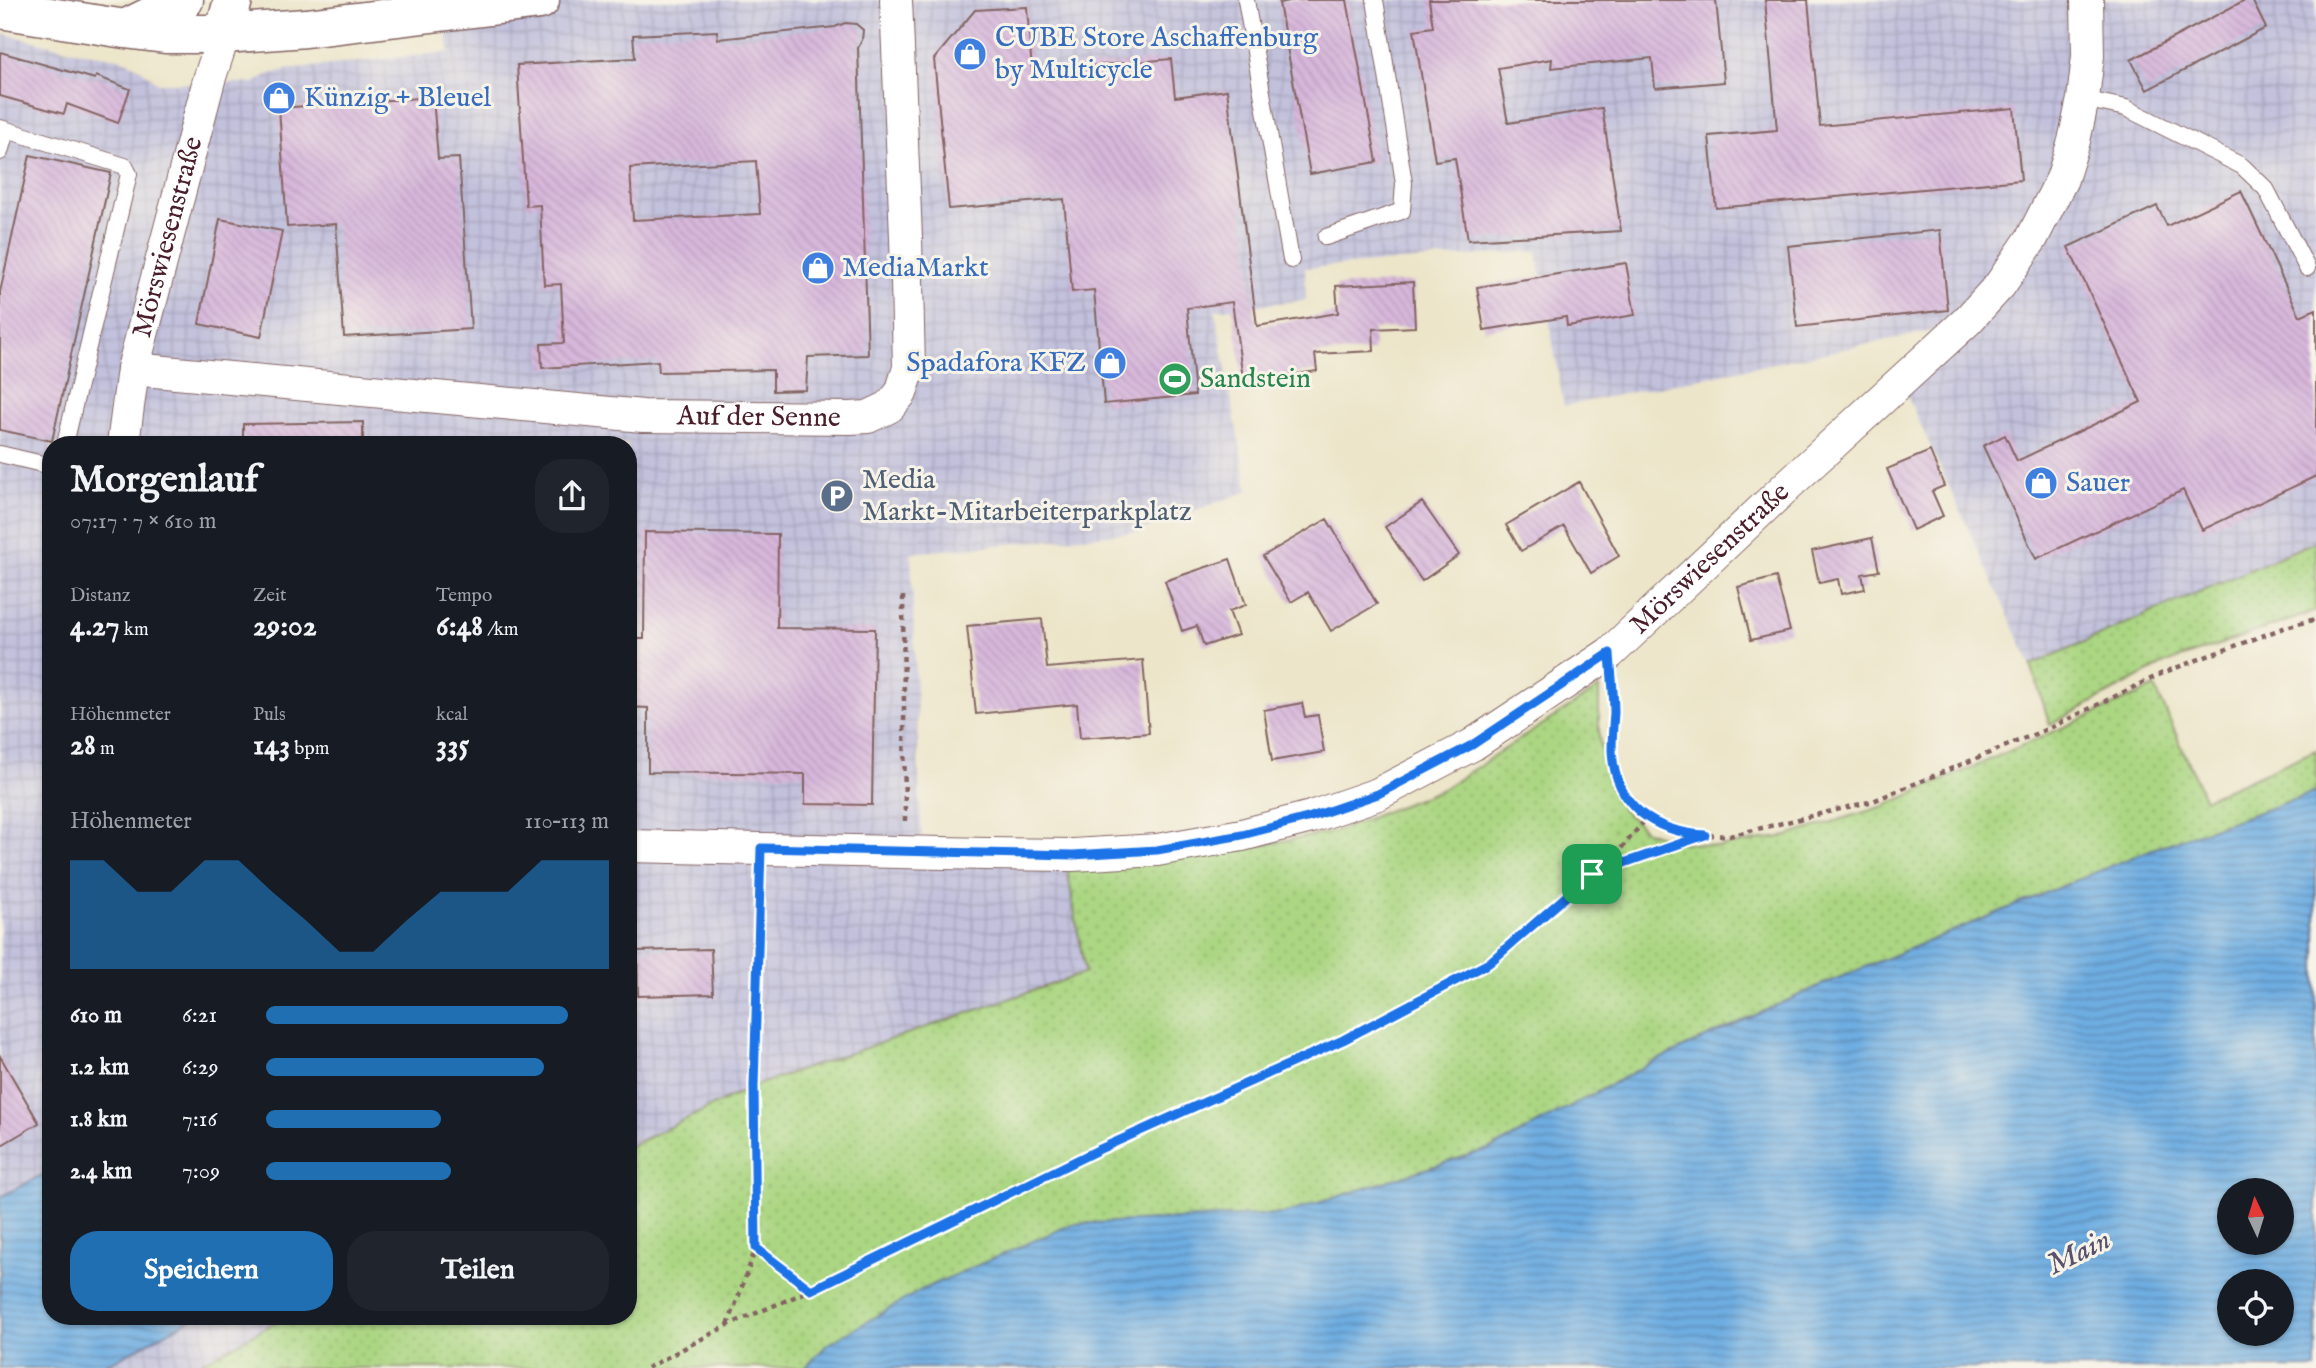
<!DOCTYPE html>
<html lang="de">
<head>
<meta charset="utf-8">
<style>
	:root { --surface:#171b24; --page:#20242c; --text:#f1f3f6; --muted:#9ea1a6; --accent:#1f6fb2 }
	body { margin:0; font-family:"IM FELL English",serif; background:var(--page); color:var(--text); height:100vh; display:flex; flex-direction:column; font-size:26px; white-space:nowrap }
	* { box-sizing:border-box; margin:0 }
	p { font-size:23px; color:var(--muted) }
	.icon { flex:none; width:38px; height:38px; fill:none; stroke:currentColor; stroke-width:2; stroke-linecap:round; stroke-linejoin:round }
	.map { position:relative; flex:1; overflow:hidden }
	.details { position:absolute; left:42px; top:436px; width:595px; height:889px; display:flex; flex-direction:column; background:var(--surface); border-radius:28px; box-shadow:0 2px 5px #0004 }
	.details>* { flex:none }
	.needle { width:46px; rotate:356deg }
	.tools { position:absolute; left:2217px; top:1178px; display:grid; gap:14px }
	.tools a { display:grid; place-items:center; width:77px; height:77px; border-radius:50%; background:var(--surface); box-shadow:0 2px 5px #0004; font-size:35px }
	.pin { position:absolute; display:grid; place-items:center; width:60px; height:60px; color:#fff; margin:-30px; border-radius:14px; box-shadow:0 4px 10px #0006 }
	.round { display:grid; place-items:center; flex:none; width:74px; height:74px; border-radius:28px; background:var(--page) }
	.overview { display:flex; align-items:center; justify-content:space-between; height:119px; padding:0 28px }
	h1 { font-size:38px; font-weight:800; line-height:52px }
	.stats { display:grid; grid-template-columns:repeat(3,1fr); gap:10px; height:119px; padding:7px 28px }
	.stats div { display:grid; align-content:center }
	.stats b { font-size:30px; font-weight:800 }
	.stats small { font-size:19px; font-weight:400 }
	.stats p { font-size:19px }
	.chart { height:196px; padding:14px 28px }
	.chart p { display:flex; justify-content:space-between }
	.chart svg { width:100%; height:126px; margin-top:7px; fill:var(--accent); opacity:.7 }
	.primary-button { display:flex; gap:14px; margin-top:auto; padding:14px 28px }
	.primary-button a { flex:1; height:80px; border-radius:28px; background:var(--accent); color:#fff; font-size:28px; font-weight:800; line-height:80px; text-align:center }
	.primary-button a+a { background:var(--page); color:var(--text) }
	ul { padding:0 28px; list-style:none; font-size:23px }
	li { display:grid; grid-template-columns:112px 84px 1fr; align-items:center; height:52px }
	li i { height:18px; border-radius:9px; background:var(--accent) }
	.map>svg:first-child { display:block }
	.industrial { fill:url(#industrial-grid) }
	.grass { fill:url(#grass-dots); stroke:#7a7a56; stroke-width:2 }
	.water { fill:url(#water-rules); stroke:#5c6686; stroke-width:2; fill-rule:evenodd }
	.building { fill:url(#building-back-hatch); fill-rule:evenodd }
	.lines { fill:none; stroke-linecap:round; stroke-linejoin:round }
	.service-casing { stroke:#836462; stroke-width:18 }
	.minor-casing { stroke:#836462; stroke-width:34 }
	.tertiary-casing { stroke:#836462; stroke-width:41 }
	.path { stroke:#836462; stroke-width:4.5; stroke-dasharray:5 5; stroke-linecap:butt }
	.service { stroke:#fff; stroke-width:16 }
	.minor { stroke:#fff; stroke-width:32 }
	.tertiary { stroke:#fff; stroke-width:38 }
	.route-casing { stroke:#fff; stroke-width:14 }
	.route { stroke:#1a73e8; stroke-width:9 }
	.labels { text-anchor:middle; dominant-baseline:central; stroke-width:6; stroke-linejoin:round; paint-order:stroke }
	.shop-label { font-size:28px; fill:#366cbe; stroke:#f7f3e8; text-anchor:start }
	.street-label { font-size:28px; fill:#4a1f2b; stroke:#f7f3e8 }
	.leisure-label { font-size:28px; fill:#27864d; stroke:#f7f3e8; text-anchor:start }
	.service-label { font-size:28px; fill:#4e5e75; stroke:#f7f3e8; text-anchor:start }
	.water-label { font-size:30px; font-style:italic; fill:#57516b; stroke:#f7f3e8 }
</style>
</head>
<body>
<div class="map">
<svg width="2316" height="1368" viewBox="0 0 2316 1368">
	<defs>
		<pattern id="industrial-grid" width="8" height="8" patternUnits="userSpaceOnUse" patternTransform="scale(1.75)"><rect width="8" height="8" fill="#c2c1dc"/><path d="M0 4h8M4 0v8" fill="none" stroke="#a8a5bd"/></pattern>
		<pattern id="grass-dots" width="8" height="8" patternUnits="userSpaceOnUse" patternTransform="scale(1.75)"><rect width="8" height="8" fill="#abd682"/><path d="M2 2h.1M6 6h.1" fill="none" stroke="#95b770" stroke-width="1.8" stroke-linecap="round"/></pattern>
		<pattern id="water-rules" width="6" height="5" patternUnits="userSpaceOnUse" patternTransform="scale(1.75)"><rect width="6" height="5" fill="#6eade1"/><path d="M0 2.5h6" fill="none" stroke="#5c8cb7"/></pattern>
		<pattern id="building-back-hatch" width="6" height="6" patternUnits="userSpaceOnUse" patternTransform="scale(1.75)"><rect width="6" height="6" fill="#d7b7db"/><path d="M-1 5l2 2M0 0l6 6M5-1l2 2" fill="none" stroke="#ba9dbc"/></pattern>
	</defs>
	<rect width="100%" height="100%" fill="#f7f3e8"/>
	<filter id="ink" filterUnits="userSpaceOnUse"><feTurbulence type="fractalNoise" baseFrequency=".0143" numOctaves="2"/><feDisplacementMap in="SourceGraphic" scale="14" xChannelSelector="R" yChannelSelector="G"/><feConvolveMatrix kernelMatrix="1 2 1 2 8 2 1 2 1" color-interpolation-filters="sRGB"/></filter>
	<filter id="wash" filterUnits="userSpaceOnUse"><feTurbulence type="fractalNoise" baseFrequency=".00686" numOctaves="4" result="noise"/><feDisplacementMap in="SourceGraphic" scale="28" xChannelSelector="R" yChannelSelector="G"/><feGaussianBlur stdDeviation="1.57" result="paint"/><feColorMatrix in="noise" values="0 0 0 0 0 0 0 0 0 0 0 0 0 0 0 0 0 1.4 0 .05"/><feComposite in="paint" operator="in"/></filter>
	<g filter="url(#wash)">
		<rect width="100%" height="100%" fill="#ece5c9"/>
		<path class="industrial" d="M 440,0 L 2316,0 L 2316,541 L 2031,665 L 1906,393 L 1961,325 L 1564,406 L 1537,251 L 1305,268 L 1306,300 L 1215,310 L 1248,491 L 1137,532 L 911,553 L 922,857 L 1067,868 L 1085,973 L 754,1086 L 628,1147 L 628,444 L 51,444 L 51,1316 L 287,1316 L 192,1368 L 0,1368 L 0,33 L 79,52 L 118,58 L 137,66 L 158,83 L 254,83 L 267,75 L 285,70 L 450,52 Z"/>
		<path class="grass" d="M 2316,541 L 2316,611 L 2166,663 L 2050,725 L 2031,665 Z
			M 2155,687 L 2205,799 L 2316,750 L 2316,792 L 2150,850 L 1819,986 L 1651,1063 L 1495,1147 L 1283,1214 L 1072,1225 L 827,1345 L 805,1368 L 192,1368 L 287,1316 L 628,1316 L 628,1147 L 754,1086 L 1085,973 L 1067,868 L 1211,854 L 1334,832 L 1443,789 L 1599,688 L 1599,737 L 1608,782 L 1623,810 L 1646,831 L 1676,841 L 1718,847 L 1787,836 L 1884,806 Z"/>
		<path class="water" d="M 2316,792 L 2316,1368 L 805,1368 L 827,1345 L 923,1289 L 1072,1224 L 1283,1214 L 1495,1147 L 1651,1063 L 1819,986 L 2150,850 ZM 2230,1190 L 2282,1190 L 2282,1242 L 2230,1242 ZM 2230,1281 L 2282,1281 L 2282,1334 L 2230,1334 Z
			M 51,1170 L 51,1316 L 197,1316 L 101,1368 L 0,1368 L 0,1197 Z"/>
		<g id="blocks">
			<path class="building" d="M 1295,0 L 1347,0 L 1377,162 L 1310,174 L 1279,3 Z
				M 1429,0 L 1716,0 L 1724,82 L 1655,88 L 1652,58 L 1551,68 L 1552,59 L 1498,68 L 1508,123 L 1602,108 L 1621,231 L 1468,240 L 1455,158 L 1435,161 L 1414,30 L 1433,27 Z
				M 1765,0 L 1808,0 L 1820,126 L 2014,108 L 2021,180 L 1716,208 L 1709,136 L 1777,130 Z
				M 2245,0 L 2252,0 L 2266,28 L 2147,90 L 2131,60 Z
				M 1027,7 L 1032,71 L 1171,59 L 1175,97 L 1227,90 L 1257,326 L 1338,313 L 1336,286 L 1413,282 L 1415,327 L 1373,329 L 1374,351 L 1315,354 L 1317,371 L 1264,379 L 1264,382 L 1244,385 L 1232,302 L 1187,308 L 1195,395 L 1104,404 L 1094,290 L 1072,292 L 1064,199 L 949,209 L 934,59 L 975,10 Z
				M 845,23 L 856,24 L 863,30 L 862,40 L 858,48 L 868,355 L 808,357 L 806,390 L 773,391 L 773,370 L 659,372 L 658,361 L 542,368 L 541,344 L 564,343 L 561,284 L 544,285 L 540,205 L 526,206 L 517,65 L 635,58 L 633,35 L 717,31 L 718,39 L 835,27 ZM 756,161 L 760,214 L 633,220 L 630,168 Z
				M 0,52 L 95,79 L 96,76 L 130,89 L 118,123 L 67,104 L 64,114 L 0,96 Z
				M 433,97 L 438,159 L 459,158 L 471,329 L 344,337 L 336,224 L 287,227 L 279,108 Z
				M 30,155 L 111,173 L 52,441 L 0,430 L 0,292 Z
				M 2241,191 L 2300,316 L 2316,309 L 2316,476 L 2202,530 L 2183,490 L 2036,559 L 1983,446 L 2005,435 L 2017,461 L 2141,402 L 2068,247 L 2157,206 L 2167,226 Z
				M 220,219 L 282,231 L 261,337 L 199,324 Z
				M 1940,230 L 1948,310 L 1797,327 L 1788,246 Z
				M 1626,263 L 1635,315 L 1567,326 L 1566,317 L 1484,330 L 1477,287 Z
				M 363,422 L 363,444 L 243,444 L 243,424 Z
				M 1930,451 L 1944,486 L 1932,491 L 1943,516 L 1913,530 L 1887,469 Z
				M 1579,482 L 1619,556 L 1591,573 L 1564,526 L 1521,551 L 1506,525 Z
				M 1422,502 L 1459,555 L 1422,581 L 1385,527 Z
				M 1327,519 L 1377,604 L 1331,631 L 1308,592 L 1291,602 L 1263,556 Z
				M 645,532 L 778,534 L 777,628 L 875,629 L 872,805 L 805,804 L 805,774 L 648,772 L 648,708 L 628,707 L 628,639 L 644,639 Z
				M 1872,538 L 1879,571 L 1862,574 L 1865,589 L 1841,594 L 1838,579 L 1819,583 L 1812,551 Z
				M 1230,559 L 1246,605 L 1229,611 L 1238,635 L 1204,646 L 1197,626 L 1182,631 L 1165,581 Z
				M 1776,577 L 1790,631 L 1751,640 L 1738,587 Z
				M 1042,619 L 1047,668 L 1143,660 L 1149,733 L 1080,738 L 1077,704 L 976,714 L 967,626 Z
				M 1302,703 L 1305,717 L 1318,715 L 1324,752 L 1272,761 L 1264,710 Z
				M 711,949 L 713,994 L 638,996 L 637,951 Z
				M 0,1056 L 39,1123 L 0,1146 Z"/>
		</g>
	</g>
	<g filter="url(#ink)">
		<use href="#blocks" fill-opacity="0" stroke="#836462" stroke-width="2"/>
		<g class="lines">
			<defs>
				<path id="service" d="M 1246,0 L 1291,260
					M 2083,99 L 2126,108 L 2242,166 L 2266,189 L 2307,268
					M 0,128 L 125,166 L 129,174 L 65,444
					M 0,152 L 6,131
					M 1326,237 L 1402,211 L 1404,183 L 1375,0
					M 0,454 L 51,466"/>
				<g id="minor">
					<path id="s1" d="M 133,369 L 643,416 L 850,418 L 868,417 L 889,407 L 901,393 L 909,368 L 906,237 L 896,0"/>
					<path id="s2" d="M 123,444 L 133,369 L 209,80 L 224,34"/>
					<path id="s3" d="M 628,846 L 987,854 L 1073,855 L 1157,850 L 1242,835 L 1311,817 L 1378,794 L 1472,745 L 1610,653 L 1789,484 L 1967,321 L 2000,285 L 2032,238 L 2062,179 L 2074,141 L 2083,99 L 2088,56 L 2087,0"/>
				</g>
				<path id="tertiary" d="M 0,9 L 125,29 L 165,34 L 224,34 L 306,28 L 540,0
					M 125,29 L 184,0
					M 224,34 L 233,0"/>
			</defs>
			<use href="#service" class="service-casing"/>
			<use href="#minor" class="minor-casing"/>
			<use href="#tertiary" class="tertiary-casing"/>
			<path class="path" d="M 903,596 L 905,823
				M 1612,685 L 1612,752 L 1621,789 L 1646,819 L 1684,834 L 1729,836 L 1873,801 L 2052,727 L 2165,672 L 2286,627 L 2316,619
				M 1596,873 L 1701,837
				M 756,1248 L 811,1290
				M 728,1325 L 756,1248 L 754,1086 L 761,877
				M 647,1368 L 728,1325 L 811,1290 L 1100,1149 L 1343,1040 L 1489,963 L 1618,852 L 1646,819"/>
			<use href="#service" class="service"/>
			<use href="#minor" class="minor"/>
			<use href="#tertiary" class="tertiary"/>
		</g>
	</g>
	<g class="lines" filter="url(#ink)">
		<defs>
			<path id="route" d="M 1610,653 C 1611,673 1614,693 1614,713 C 1613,725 1612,738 1612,751 C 1615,806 1654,832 1705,835 L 1592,874 L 1489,963 L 1343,1040 L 1100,1149 L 811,1290 L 756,1248 L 754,1086 L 761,848 L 1073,855 L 1157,850 L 1242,835 L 1311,817 L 1378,794 L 1472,745 Z"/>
		</defs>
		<use href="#route" class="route-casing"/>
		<use href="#route" class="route"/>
	</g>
	<defs>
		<symbol id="shop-disc" viewBox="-11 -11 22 22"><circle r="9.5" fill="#3f7fe0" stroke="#f7f3e8"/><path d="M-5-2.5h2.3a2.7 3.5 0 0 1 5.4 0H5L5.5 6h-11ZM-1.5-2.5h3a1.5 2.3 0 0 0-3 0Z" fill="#fff"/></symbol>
		<symbol id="stadium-disc" viewBox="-11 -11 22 22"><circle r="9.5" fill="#2e9e5b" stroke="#f7f3e8"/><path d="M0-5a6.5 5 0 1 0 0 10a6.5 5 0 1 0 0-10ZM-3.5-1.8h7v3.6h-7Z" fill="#fff"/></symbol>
		<symbol id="parking-disc" viewBox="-11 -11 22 22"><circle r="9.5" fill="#5c6f8a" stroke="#f7f3e8"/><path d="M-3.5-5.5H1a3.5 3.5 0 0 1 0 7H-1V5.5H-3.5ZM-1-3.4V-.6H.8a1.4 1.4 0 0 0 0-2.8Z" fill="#fff"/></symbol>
	</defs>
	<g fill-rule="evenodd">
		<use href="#shop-disc" x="951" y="35" width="38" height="38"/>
		<use href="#shop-disc" x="260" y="79" width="38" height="38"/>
		<use href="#shop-disc" x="799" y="249" width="38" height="38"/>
		<use href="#shop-disc" x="1091" y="344" width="38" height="38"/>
		<use href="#stadium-disc" x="1156" y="360" width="38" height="38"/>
		<use href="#shop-disc" x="2022" y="464" width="38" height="38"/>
		<use href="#parking-disc" x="818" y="477" width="38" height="38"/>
	</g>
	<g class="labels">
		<g class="shop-label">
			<text x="995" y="38">CUBE Store Aschaffenburg<tspan x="995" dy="32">by Multicycle</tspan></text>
			<text x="304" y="98">Künzig + Bleuel</text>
			<text x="842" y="268">MediaMarkt</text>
			<text x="1086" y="363" text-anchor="end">Spadafora KFZ</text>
			<text x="2066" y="483">Sauer</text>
		</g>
		<g class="street-label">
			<text stroke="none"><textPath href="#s2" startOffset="212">Mörswiesenstraße</textPath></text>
			<text stroke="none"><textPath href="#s1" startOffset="628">Auf der Senne</textPath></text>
			<text stroke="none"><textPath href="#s3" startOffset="1167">Mörswiesenstraße</textPath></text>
		</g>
		<g class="leisure-label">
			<text x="1200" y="379">Sandstein</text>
		</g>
		<g class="service-label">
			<text x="862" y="480">Media<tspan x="862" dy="32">Markt-Mitarbeiterparkplatz</tspan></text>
		</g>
		<g class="water-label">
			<text transform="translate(2079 1253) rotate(-26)">Main</text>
		</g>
	</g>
</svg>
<div class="tools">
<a><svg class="needle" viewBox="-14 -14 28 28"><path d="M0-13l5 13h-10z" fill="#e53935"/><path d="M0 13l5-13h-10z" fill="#9ea1a6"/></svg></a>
<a><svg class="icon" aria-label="locate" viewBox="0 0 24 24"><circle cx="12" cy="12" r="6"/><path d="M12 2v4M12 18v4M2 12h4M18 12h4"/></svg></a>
</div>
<div class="pin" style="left:1592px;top:874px;background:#1e9e55"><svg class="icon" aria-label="arrive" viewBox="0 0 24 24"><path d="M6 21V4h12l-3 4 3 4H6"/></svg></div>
<section class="details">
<div class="overview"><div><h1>Morgenlauf</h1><p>07:17 · 7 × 610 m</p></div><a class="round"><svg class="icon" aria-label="share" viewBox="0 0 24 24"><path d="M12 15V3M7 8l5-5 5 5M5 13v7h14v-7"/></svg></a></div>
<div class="stats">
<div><p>Distanz</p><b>4.27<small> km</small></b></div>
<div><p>Zeit</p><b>29:02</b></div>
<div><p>Tempo</p><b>6:48<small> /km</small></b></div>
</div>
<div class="stats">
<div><p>Höhenmeter</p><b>28<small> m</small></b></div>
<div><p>Puls</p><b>143<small> bpm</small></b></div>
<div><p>kcal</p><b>335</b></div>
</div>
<div class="chart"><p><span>Höhenmeter</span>110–113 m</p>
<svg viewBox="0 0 160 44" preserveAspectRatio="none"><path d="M0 44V6L10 6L20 17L30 17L40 6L50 6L60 17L70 27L80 38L90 38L100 27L110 17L120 17L130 17L140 6L150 6L160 6V44z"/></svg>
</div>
<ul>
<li><b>610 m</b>6:21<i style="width:88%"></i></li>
<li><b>1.2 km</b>6:29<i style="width:81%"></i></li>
<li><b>1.8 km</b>7:16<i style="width:51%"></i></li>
<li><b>2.4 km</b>7:09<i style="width:54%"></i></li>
</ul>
<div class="primary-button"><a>Speichern</a><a>Teilen</a></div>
</section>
</div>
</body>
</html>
